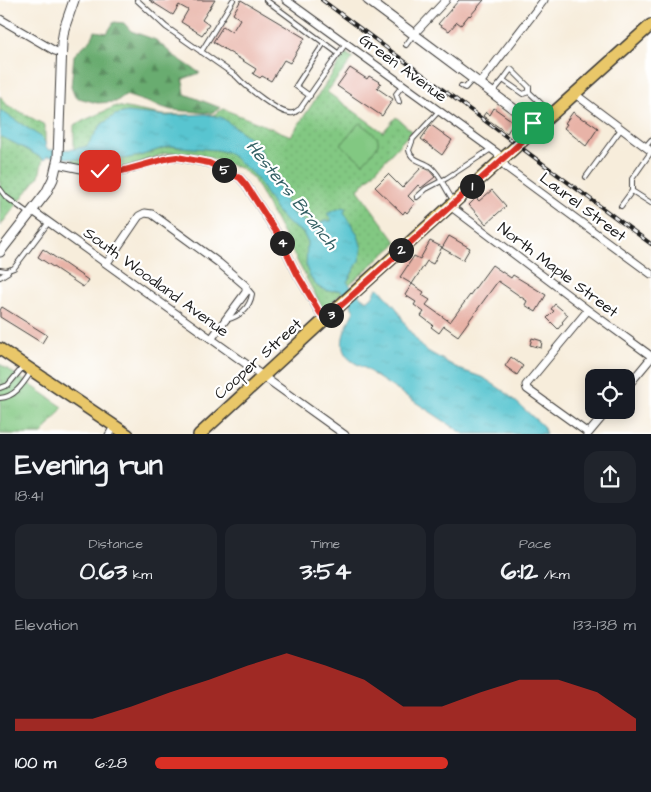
<!DOCTYPE html>
<html lang="en">
<head>
<meta charset="utf-8">
<style>
	:root { --surface:#171b24; --page:#20242c; --text:#f1f3f6; --muted:#9ea1a6; --accent:#d93025 }
	body { margin:0; font-family:"Architects Daughter",sans-serif; background:var(--page); color:var(--text); height:100vh; display:flex; flex-direction:column; font-size:19px; white-space:nowrap }
	* { box-sizing:border-box; margin:0 }
	p { font-size:16px; color:var(--muted) }
	.icon { flex:none; width:28px; height:28px; fill:none; stroke:currentColor; stroke-width:2; stroke-linecap:round; stroke-linejoin:round }
	.map { position:relative; height:434px; overflow:hidden }
	.drawer { display:flex; flex-direction:column; background:var(--surface); flex:1 }
	.drawer>* { flex:none }
	.buttons { position:absolute; left:585px; top:369px; display:grid; gap:10px }
	.buttons a { display:grid; place-items:center; width:50px; height:50px; border-radius:10px; background:var(--surface); box-shadow:0 2px 12px #0003; font-size:25px }
	.pin { position:absolute; display:grid; place-items:center; width:42px; height:42px; color:#fff; margin:-21px; border-radius:10px; box-shadow:0 2px 8px #0006 }
	.km { position:absolute; width:25px; height:25px; margin:-12px; border-radius:50%; background:#222; color:#fff; font-size:14px; line-height:25px; text-align:center }
	.round { display:grid; place-items:center; flex:none; width:52px; height:52px; border-radius:15px; background:var(--page) }
	.summary { display:flex; align-items:center; justify-content:space-between; height:85px; padding:0 15px }
	h1 { font-size:28px; font-weight:800; line-height:38px }
	.figures { display:grid; grid-template-columns:repeat(3,1fr); gap:8px; height:85px; padding:5px 15px }
	.figures div { display:grid; align-content:center; border-radius:12px; background:var(--page); text-align:center }
	.figures b { font-size:25px; font-weight:800 }
	.figures small { font-size:14px; font-weight:400 }
	.figures p { font-size:14px }
	.chart { height:140px; padding:10px 15px }
	.chart p { display:flex; justify-content:space-between }
	.chart svg { width:100%; height:90px; margin-top:5px; fill:var(--accent); opacity:.7 }
	ul { padding:0 15px; list-style:none; font-size:16px }
	li { display:grid; grid-template-columns:80px 60px 1fr; align-items:center; height:38px }
	li i { height:12px; border-radius:6px; background:var(--accent) }
	.map>svg:first-child { display:block }
	.grass { fill:url(#grass-tufts); stroke:#4f724f }
	.forest { fill:url(#forest-firs); stroke:#426446 }
	.park { fill:url(#park-dots); stroke:#4f724f }
	.pitch { fill:#82c882; stroke:#4f724f }
	.water { fill:url(#water-ripples); stroke:#3a7076 }
	.building { fill:#e8b3a7 }
	.lines { fill:none; stroke-linecap:round; stroke-linejoin:round }
	.service-casing { stroke:#3d3b39; stroke-width:6 }
	.minor-casing { stroke:#3d3b39; stroke-width:9 }
	.tertiary-casing { stroke:#3d3b39; stroke-width:11 }
	.primary-casing { stroke:#3d3b39; stroke-width:14 }
	.service { stroke:#fff; stroke-width:4 }
	.minor { stroke:#fff; stroke-width:7 }
	.tertiary { stroke:#fff; stroke-width:9 }
	.primary { stroke:#e9c769; stroke-width:11 }
	.rail-casing { stroke:#1c1c1c; stroke-width:4 }
	.rail { stroke:#fff; stroke-width:2; stroke-dasharray:5.5; stroke-linecap:butt }
	.route-casing { stroke:#fff; stroke-width:10 }
	.route { stroke:#d93025; stroke-width:6 }
	.labels { text-anchor:middle; dominant-baseline:central; stroke-width:4.5; stroke-linejoin:round; paint-order:stroke }
	.street-label { font-size:16px; fill:#1c1c1c; stroke:#fff }
	.water-label { font-size:18px; font-style:italic; fill:#346064; stroke:#fff }
</style>
</head>
<body>
<div class="map">
<svg width="651" height="435" viewBox="0 0 651 435">
	<defs>
		<pattern id="grass-tufts" width="24" height="20" patternUnits="userSpaceOnUse" patternTransform="scale(1.25)"><rect width="24" height="20" fill="#82c882"/><path d="M3 7l-1-3M5 7V3M7 7l1-3M15 17l-1-3M17 17v-4M19 17l1-3" fill="none" stroke="#70ab70"/></pattern>
		<pattern id="forest-firs" width="22" height="20" patternUnits="userSpaceOnUse" patternTransform="scale(1.25)"><rect width="22" height="20" fill="#69ac70"/><path d="M5 1l3.5 6h-7zM16 11l3.5 6h-7z" fill="#568b5b"/></pattern>
		<pattern id="park-dots" width="8" height="8" patternUnits="userSpaceOnUse" patternTransform="scale(1.25)"><rect width="8" height="8" fill="#82c882"/><path d="M2 2h.1M6 6h.1" fill="none" stroke="#70ab70" stroke-width="1.8" stroke-linecap="round"/></pattern>
		<pattern id="water-ripples" width="26" height="14" patternUnits="userSpaceOnUse" patternTransform="scale(1.25)"><rect width="26" height="14" fill="#58c5d0"/><path d="M2 4q2-2 4 0t4 0M15 11q2-2 4 0t4 0" fill="none" stroke="#4ca9b2"/></pattern>
	</defs>
	<rect width="100%" height="100%" fill="#fff"/>
	<filter id="ink" filterUnits="userSpaceOnUse"><feTurbulence type="fractalNoise" baseFrequency=".02" numOctaves="2"/><feDisplacementMap in="SourceGraphic" scale="10" xChannelSelector="R" yChannelSelector="G"/><feConvolveMatrix kernelMatrix="1 2 1 2 8 2 1 2 1" color-interpolation-filters="sRGB"/></filter>
	<filter id="wash" filterUnits="userSpaceOnUse"><feTurbulence type="fractalNoise" baseFrequency=".0096" numOctaves="4" result="noise"/><feDisplacementMap in="SourceGraphic" scale="20" xChannelSelector="R" yChannelSelector="G"/><feGaussianBlur stdDeviation="1.12" result="paint"/><feColorMatrix in="noise" values="0 0 0 0 0 0 0 0 0 0 0 0 0 0 0 0 0 1.4 0 .05"/><feComposite in="paint" operator="in"/></filter>
	<g filter="url(#wash)">
		<rect width="100%" height="100%" fill="#f7eddb"/>
		<path class="grass" d="M 0,364 L 63,407 L 42,434 L 0,434 Z"/>
		<path class="forest" d="M 114,22 L 124,23 L 131,31 L 156,40 L 173,55 L 200,73 L 183,79 L 185,94 L 221,108 L 211,113 L 171,110 L 125,95 L 116,102 L 97,103 L 75,97 L 71,87 L 74,55 L 92,38 L 95,31 L 107,33 Z"/>
		<path class="park" d="M 346,53 L 353,58 L 327,92 L 383,132 L 396,117 L 412,131 L 358,190 L 397,243 L 351,283 L 324,311 L 253,178 L 240,168 L 196,153 L 166,153 L 118,171 L 71,164 L 74,152 L 74,125 L 116,106 L 163,115 L 213,115 L 223,109 L 291,136 Z
			M 0,96 L 7,105 L 45,125 L 45,150 L 39,176 L 0,226 Z"/>
		<path class="pitch" d="M 359,123 C 385,141 383,140 363,163 L 341,145 Z"/>
		<path class="water" d="M 0,110 L 38,135 L 45,142 L 46,148 L 49,150 L 75,149 L 87,146 L 101,125 L 115,115 L 127,112 L 167,116 L 205,114 L 221,117 L 259,145 L 267,170 L 274,179 L 290,211 L 303,221 L 315,227 L 324,221 L 331,221 L 331,218 L 327,214 L 328,213 L 343,207 L 346,208 L 344,212 L 358,235 L 362,249 L 359,261 L 347,282 L 361,297 L 367,301 L 373,296 L 377,288 L 380,289 L 384,294 L 397,309 L 408,329 L 424,349 L 459,369 L 484,378 L 505,392 L 543,426 L 546,434 L 464,434 L 374,375 C 368,369 362,367 355,363 C 332,350 346,327 354,311 L 351,306 L 352,305 L 340,290 L 328,291 L 320,288 L 316,285 L 310,277 L 306,267 L 307,241 L 303,233 L 286,222 L 276,210 L 256,177 L 229,153 L 217,150 L 169,146 L 140,156 L 123,159 L 116,158 L 95,161 L 47,156 L 45,160 L 24,148 L 0,136 Z"/>
		<g id="blocks">
			<path class="building" d="M 149,0 L 215,0 L 202,20 L 209,25 L 202,35 L 181,22 L 188,10 L 179,5 L 173,15 Z
				M 241,0 L 305,38 L 290,63 L 284,60 L 271,81 L 262,76 L 260,78 L 253,74 L 256,69 L 213,42 L 223,26 L 232,32 L 240,19 L 233,14 Z
				M 459,0 L 484,0 L 470,16 L 469,15 L 461,25 L 457,22 L 449,31 L 438,24 Z
				M 350,68 L 367,79 L 369,76 L 381,83 L 377,88 L 393,99 L 382,116 L 337,86 Z
				M 494,108 L 514,122 L 507,133 L 483,116 L 486,112 L 490,115 Z
				M 573,112 L 584,120 L 585,119 L 598,128 L 586,146 L 564,128 L 567,124 L 565,123 Z
				M 431,125 L 452,140 L 442,155 L 421,139 Z
				M 422,167 L 429,170 L 435,177 L 421,188 L 418,185 L 408,196 L 415,203 L 407,213 L 405,211 L 403,214 L 375,187 L 388,174 L 402,188 Z
				M 492,190 L 506,206 L 486,224 L 469,205 L 476,198 L 479,201 Z
				M 449,236 L 470,248 L 463,260 L 442,248 Z
				M 430,241 L 442,247 L 433,264 L 427,261 L 412,284 L 424,292 L 422,295 L 430,300 L 426,305 L 450,322 L 492,265 L 511,278 L 513,275 L 546,295 L 536,312 L 525,305 L 527,301 L 498,281 L 458,336 L 444,326 L 439,333 L 431,327 L 433,325 L 421,316 L 424,312 L 414,305 L 416,302 L 405,295 L 412,284 L 400,277 L 414,256 L 420,259 Z
				M 43,249 L 88,280 L 83,287 L 38,257 Z
				M 555,304 L 568,315 L 562,322 L 563,323 L 558,329 L 547,318 L 554,311 L 551,309 Z
				M 2,307 L 47,335 L 42,343 L 0,317 L 0,310 Z
				M 532,338 L 542,341 L 541,348 L 530,345 Z
				M 511,357 L 523,366 L 517,375 L 505,366 Z"/>
		</g>
	</g>
	<g filter="url(#ink)">
		<use href="#blocks" fill-opacity="0" stroke="#3d3b39" stroke-width="1"/>
		<g class="lines">
			<defs>
				<path id="service" d="M 137,0 L 166,27 L 236,76 C 244,85 281,116 293,113 C 295,113 297,110 300,109 L 346,43
					M 266,0 L 339,54
					M 406,45 L 414,34
					M 201,52 L 233,0
					M 503,80 L 511,69 L 529,87 L 529,92
					M 461,86 L 465,88 L 472,80
					M 493,92 L 503,80 L 523,94 L 529,92 L 551,113
					M 310,96 L 296,86 L 324,43
					M 399,102 L 396,94 L 403,85
					M 439,111 L 413,139 L 409,150 C 411,161 423,161 431,167 C 442,177 445,190 454,201
					M 645,147 L 651,140
					M 586,177 L 621,129
					M 0,189 L 6,197 L 28,213
					M 632,191 L 632,179 L 651,152
					M 417,197 L 426,189 L 447,178 L 491,149
					M 621,206 L 632,191 L 651,203
					M 0,270 L 6,271 L 14,268 L 49,222
					M 0,277 L 8,272
					M 226,320 C 239,317 250,308 252,294 L 247,288
					M 0,388 L 8,385 L 23,367
					M 0,398 C 15,397 23,384 31,372"/>
				<path id="minor" d="M 286,0 L 497,153 L 506,167 L 651,274
					M 0,19 L 55,51 L 61,53
					M 414,34 L 446,0
					M 480,83 L 544,0
					M 575,94 L 651,151
					M 57,164 L 86,170 L 118,172 L 169,157 L 177,157 L 209,163 L 240,178 L 246,185 L 277,233 L 297,274 L 320,313 L 326,319
					M 450,206 L 588,310 L 651,356
					M 33,211 L 345,435
					M 107,263 L 139,216 L 145,213 L 152,214 L 219,263 L 246,286 L 246,292 L 212,338
					M 588,310 L 526,385 L 527,389 L 588,433
					M 626,388 L 651,358
					M 109,435 L 115,425
					M 587,435 L 608,410"/>
				<path id="tertiary" d="M 368,0 L 538,127
					M 0,252 L 46,193 L 53,179 L 58,158 L 62,42 L 64,29 L 74,0"/>
				<path id="primary" d="M 0,349 L 128,435
					M 199,435 L 347,299 L 651,25"/>
			</defs>
			<use href="#service" class="service-casing"/>
			<use href="#minor" class="minor-casing"/>
			<use href="#tertiary" class="tertiary-casing"/>
			<use href="#primary" class="primary-casing"/>
			<use href="#service" class="service"/>
			<use href="#minor" class="minor"/>
			<use href="#tertiary" class="tertiary"/>
			<use href="#primary" class="primary"/>
			<defs>
				<path id="rail" d="M 322,0 L 651,244"/>
			</defs>
			<use href="#rail" class="rail-casing"/>
			<use href="#rail" class="rail"/>
		</g>
	</g>
	<g class="lines" filter="url(#ink)">
		<defs>
			<path id="route" d="M 100,171 L 118,172 L 169,158 L 177,157 L 209,163 L 240,178 L 246,185 L 277,233 L 297,274 L 320,313 L 326,319 L 538,127 L 533,123"/>
		</defs>
		<use href="#route" class="route-casing"/>
		<use href="#route" class="route"/>
	</g>
	<g class="labels">
		<g class="street-label">
			<text transform="translate(403 68) rotate(36)">Green Avenue</text>
			<text transform="translate(583 207) rotate(37)">Laurel Street</text>
			<text transform="translate(558 270) rotate(37)">North Maple Street</text>
			<text transform="translate(156 282) rotate(36)">South Woodland Avenue</text>
			<text transform="translate(258 359) rotate(-42)">Cooper Street</text>
		</g>
		<g class="water-label">
			<text transform="translate(292 195) rotate(51)">Hesters Branch</text>
		</g>
	</g>
</svg>
<div class="buttons">
<a><svg class="icon" aria-label="locate" viewBox="0 0 24 24"><circle cx="12" cy="12" r="6"/><path d="M12 2v4M12 18v4M2 12h4M18 12h4"/></svg></a>
</div>
<div class="pin" style="left:533px;top:123px;background:#1e9e55"><svg class="icon" aria-label="arrive" viewBox="0 0 24 24"><path d="M6 21V4h12l-3 4 3 4H6"/></svg></div>
<div class="pin" style="left:100px;top:171px;background:#d93025"><svg class="icon" aria-label="check" viewBox="0 0 24 24"><path d="M5 12l5 5 9-10"/></svg></div>
<b class="km" style="left:472px;top:186px">1</b>
<b class="km" style="left:401px;top:250px">2</b>
<b class="km" style="left:331px;top:315px">3</b>
<b class="km" style="left:282px;top:243px">4</b>
<b class="km" style="left:224px;top:170px">5</b>
</div>
<section class="drawer">
<div class="summary"><div><h1>Evening run</h1><p>18:41</p></div><a class="round"><svg class="icon" aria-label="share" viewBox="0 0 24 24"><path d="M12 15V3M7 8l5-5 5 5M5 13v7h14v-7"/></svg></a></div>
<div class="figures">
<div><p>Distance</p><b>0.63<small> km</small></b></div>
<div><p>Time</p><b>3:54</b></div>
<div><p>Pace</p><b>6:12<small> /km</small></b></div>
</div>
<div class="chart"><p><span>Elevation</span>133–138 m</p>
<svg viewBox="0 0 160 44" preserveAspectRatio="none"><path d="M0 44V38L10 38L20 38L30 32L40 25L50 19L60 12L70 6L80 12L90 19L100 32L110 32L120 25L130 19L140 19L150 25L160 38V44z"/></svg>
</div>
<ul>
<li><b>100 m</b>6:28<i style="width:61%"></i></li>
</ul>
</section>
</body>
</html>
